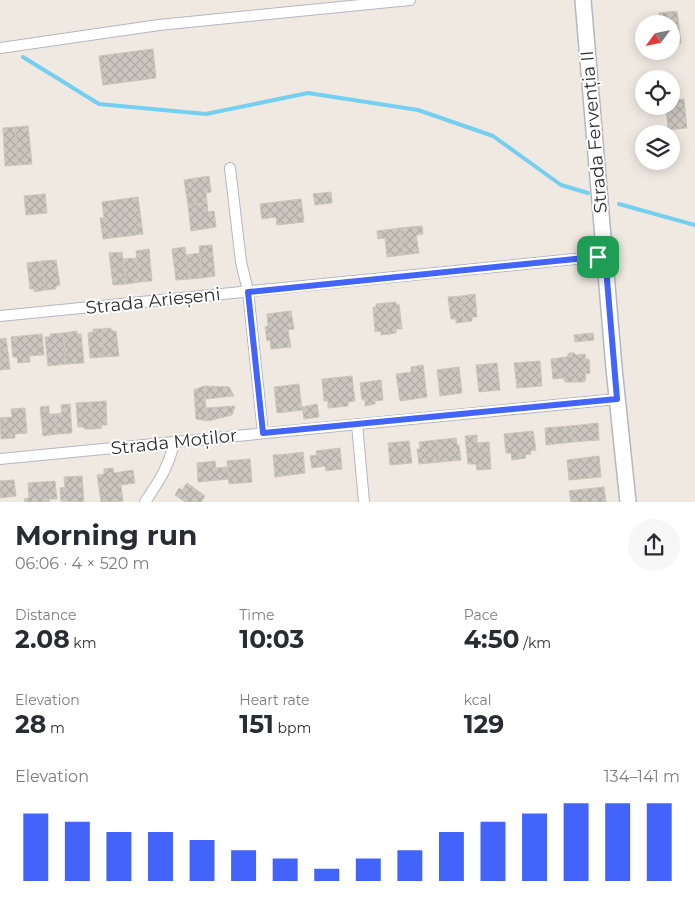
<!DOCTYPE html>
<html lang="en">
<head>
<meta charset="utf-8">
<style>
	:root { --surface:#fff; --page:#f7f7f7; --text:#2b2b33; --muted:#7c7c81; --accent:#4264fb }
	body { margin:0; font-family:Montserrat,sans-serif; background:var(--page); color:var(--text); height:100vh; display:flex; flex-direction:column; font-size:19px; white-space:nowrap }
	* { box-sizing:border-box; margin:0 }
	p { font-size:16px; color:var(--muted) }
	.icon { flex:none; width:28px; height:28px; fill:none; stroke:currentColor; stroke-width:2; stroke-linecap:round; stroke-linejoin:round }
	.map { position:relative; height:502px; overflow:hidden }
	.details { display:flex; flex-direction:column; background:var(--surface); flex:1 }
	.details>* { flex:none }
	.needle { width:32px; rotate:237deg }
	.controls { position:absolute; left:635px; top:15px; display:grid; gap:10px }
	.controls a { display:grid; place-items:center; width:45px; height:45px; border-radius:50%; background:var(--surface); box-shadow:0 2px 12px #0003; font-size:25px }
	.pin { position:absolute; display:grid; place-items:center; width:42px; height:42px; color:#fff; margin:-21px; border-radius:10px; box-shadow:0 2px 8px #0006 }
	.round { display:grid; place-items:center; flex:none; width:52px; height:52px; border-radius:26px; background:var(--page) }
	.summary { display:flex; align-items:center; justify-content:space-between; height:85px; padding:0 15px }
	h1 { font-size:28px; font-weight:700; line-height:38px }
	.stats { display:grid; grid-template-columns:repeat(3,1fr); gap:8px; height:85px; padding:5px 15px }
	.stats div { display:grid; align-content:center }
	.stats b { font-size:25px; font-weight:700 }
	.stats small { font-size:14px; font-weight:400 }
	.stats p { font-size:14px }
	.chart { height:140px; padding:10px 15px }
	.chart p { display:flex; justify-content:space-between }
	.chart svg { width:100%; height:90px; margin-top:5px; stroke:var(--accent); stroke-width:6 }
	.map>svg:first-child { display:block }
	.lines { fill:none; stroke-linecap:round; stroke-linejoin:round }
	.stream { stroke:#75cff0; stroke-width:4 }
	.building { fill:url(#building-cross-hatch); stroke:#cbc5ba }
	.street-casing { stroke:#b4b7c1; stroke-width:12 }
	.secondary-casing { stroke:#b4b7c1; stroke-width:18 }
	.street { stroke:#fff; stroke-width:10 }
	.secondary { stroke:#fff; stroke-width:15 }
	.route-casing { stroke:#fff; stroke-width:10 }
	.route { stroke:#4264fb; stroke-width:6 }
	.labels { text-anchor:middle; dominant-baseline:central; stroke-width:4; stroke-linejoin:round; paint-order:stroke }
	.street-label { font-size:18px; fill:#2e2e2e; stroke:#fff }
</style>
</head>
<body>
<div class="map">
<svg width="695" height="502" viewBox="0 0 695 502">
	<defs>
		<pattern id="building-cross-hatch" width="8" height="8" patternUnits="userSpaceOnUse" patternTransform="scale(1.25)"><rect width="8" height="8" fill="#cbc7bf"/><path d="M0 0l8 8M0 8l8-8" fill="none" stroke="#afaba4"/></pattern>
	</defs>
	<rect width="100%" height="100%" fill="#efe9e1"/>
	<g class="lines">
		<path class="stream" d="M 23,57 L 99,104 L 206,114 L 308,93 L 418,110 L 493,136 L 561,185 L 588,193
			M 619,204 L 695,225"/>
	</g>
	<path class="building" d="M 677,11 L 681,43 L 671,44 L 671,24 L 660,24 L 659,13 Z
		M 153,49 L 156,78 L 103,85 L 99,56 Z
		M 684,99 L 687,128 L 668,130 L 666,106 L 671,106 L 671,100 Z
		M 28,126 L 32,164 L 18,165 L 15,127 Z
		M 15,127 L 18,165 L 5,166 L 3,128 Z
		M 209,176 L 211,192 L 206,193 L 207,203 L 188,205 L 184,180 Z
		M 331,192 L 332,203 L 315,205 L 313,194 Z
		M 45,194 L 47,213 L 26,215 L 24,196 Z
		M 138,197 L 143,234 L 103,239 L 100,218 L 104,218 L 102,202 Z
		M 301,199 L 304,222 L 277,225 L 276,217 L 262,219 L 260,204 Z
		M 207,203 L 208,212 L 214,211 L 216,227 L 191,231 L 188,205 Z
		M 422,226 L 423,234 L 416,235 L 419,253 L 403,255 L 400,228 Z
		M 400,228 L 403,255 L 387,257 L 385,238 L 378,239 L 377,231 Z
		M 212,245 L 215,276 L 202,278 L 199,246 Z
		M 185,247 L 189,279 L 176,280 L 172,249 Z
		M 149,249 L 152,281 L 139,282 L 136,251 Z
		M 122,252 L 126,284 L 113,285 L 109,253 Z
		M 200,253 L 202,278 L 189,279 L 186,255 Z
		M 137,258 L 139,282 L 126,284 L 123,259 Z
		M 56,260 L 60,285 L 56,286 L 56,289 L 45,290 L 42,261 Z
		M 42,261 L 45,290 L 34,292 L 34,289 L 30,289 L 27,263 Z
		M 475,294 L 477,317 L 472,317 L 472,321 L 464,322 L 462,296 Z
		M 462,296 L 464,322 L 456,323 L 456,319 L 451,319 L 448,297 Z
		M 396,302 L 396,305 L 399,304 L 402,329 L 396,329 L 396,333 L 389,334 L 386,303 Z
		M 386,303 L 389,334 L 381,335 L 381,331 L 375,332 L 373,307 L 376,307 L 376,304 Z
		M 291,311 L 294,329 L 288,330 L 291,347 L 271,349 L 270,340 L 267,341 L 265,327 L 268,326 L 267,314 Z
		M 111,328 L 111,331 L 116,331 L 119,356 L 104,357 L 102,329 Z
		M 93,329 L 102,329 L 104,357 L 90,358 L 88,333 L 93,332 Z
		M 77,331 L 77,334 L 81,334 L 84,363 L 66,364 L 63,333 Z
		M 63,333 L 66,364 L 48,366 L 45,337 L 50,337 L 50,334 Z
		M 593,333 L 594,340 L 575,342 L 574,335 Z
		M 42,334 L 44,355 L 29,356 L 30,362 L 18,363 L 17,357 L 13,357 L 11,337 Z
		M 6,338 L 10,369 L 0,370 L 0,339 Z
		M 569,353 L 574,353 L 576,355 L 585,354 L 586,359 L 589,359 L 590,373 L 585,374 L 586,380 L 584,382 L 565,382 L 564,378 L 553,379 L 551,359 L 567,357 Z
		M 540,361 L 542,386 L 517,388 L 514,363 Z
		M 497,363 L 500,390 L 479,392 L 476,365 Z
		M 423,365 L 427,397 L 400,401 L 396,374 L 411,372 L 411,367 Z
		M 459,367 L 462,393 L 440,396 L 437,370 Z
		M 352,376 L 355,401 L 348,402 L 348,406 L 328,408 L 328,401 L 324,401 L 322,379 Z
		M 381,380 L 383,400 L 375,401 L 375,404 L 365,406 L 365,400 L 362,400 L 360,383 Z
		M 299,384 L 302,410 L 277,413 L 274,387 Z
		M 204,386 L 206,408 L 208,421 L 196,419 L 194,390 Z
		M 204,386 L 229,387 L 234,396 L 205,399 Z
		M 106,401 L 107,425 L 101,425 L 102,428 L 93,429 L 91,402 Z
		M 91,402 L 93,429 L 84,429 L 84,427 L 78,427 L 76,403 Z
		M 70,404 L 72,433 L 57,434 L 55,414 L 62,413 L 61,405 Z
		M 317,404 L 319,417 L 304,419 L 302,407 Z
		M 49,406 L 49,414 L 55,414 L 57,434 L 43,436 L 40,407 Z
		M 235,406 L 232,415 L 208,421 L 206,408 Z
		M 25,408 L 27,433 L 15,434 L 15,438 L 1,439 L 0,418 L 12,417 L 11,409 Z
		M 598,423 L 599,440 L 573,442 L 571,426 Z
		M 571,426 L 573,442 L 546,445 L 545,428 Z
		M 533,431 L 536,450 L 530,451 L 531,454 L 525,455 L 526,458 L 512,460 L 511,453 L 506,453 L 504,434 Z
		M 477,435 L 477,443 L 489,442 L 491,469 L 477,470 L 476,464 L 468,464 L 465,436 Z
		M 456,438 L 457,445 L 459,445 L 461,460 L 440,462 L 437,440 Z
		M 437,440 L 440,462 L 419,464 L 417,449 L 420,449 L 419,442 Z
		M 409,441 L 412,463 L 390,465 L 388,443 Z
		M 340,448 L 342,469 L 326,471 L 325,466 L 312,468 L 310,456 L 317,455 L 316,451 Z
		M 303,452 L 305,473 L 290,475 L 288,454 Z
		M 288,454 L 290,475 L 275,477 L 273,455 Z
		M 599,456 L 601,477 L 569,480 L 567,460 Z
		M 250,459 L 252,482 L 229,484 L 227,461 Z
		M 215,461 L 216,468 L 228,467 L 229,479 L 198,482 L 197,463 Z
		M 113,468 L 114,473 L 133,470 L 135,483 L 121,485 L 123,501 L 101,502 L 97,475 L 104,474 L 104,469 Z
		M 82,476 L 84,502 L 61,501 L 60,488 L 65,487 L 64,477 Z
		M 14,480 L 16,496 L 0,498 L 0,481 Z
		M 55,481 L 57,499 L 49,499 L 49,502 L 25,502 L 24,499 L 29,498 L 28,483 Z
		M 187,483 L 205,496 L 201,502 L 185,502 L 175,495 L 179,488 L 182,490 Z
		M 604,487 L 606,502 L 571,502 L 569,491 Z"/>
	<g class="lines">
		<defs>
			<path id="street" d="M 0,48 L 159,25 L 410,0
				M 230,168 L 241,262 L 248,291 L 263,433
				M 0,316 L 605,256
				M 357,424 L 364,502
				M 0,459 L 617,399
				M 145,502 C 159,481 169,467 174,442"/>
			<path id="secondary" d="M 583,0 L 614,368 L 628,502"/>
		</defs>
		<use href="#street" class="street-casing"/>
		<use href="#secondary" class="secondary-casing"/>
		<use href="#street" class="street"/>
		<use href="#secondary" class="secondary"/>
	</g>
	<g class="lines">
		<defs>
			<path id="route" d="M 605,256 L 617,399 L 263,433 L 248,292 Z"/>
		</defs>
		<use href="#route" class="route-casing"/>
		<use href="#route" class="route"/>
	</g>
	<g class="labels">
		<g class="street-label">
			<text transform="translate(594 132) rotate(-95)">Strada Fervenția II</text>
			<text transform="translate(153 301) rotate(-6)">Strada Arieșeni</text>
			<text transform="translate(174 442) rotate(-6)">Strada Moților</text>
		</g>
	</g>
</svg>
<div class="controls">
<a><svg class="needle" viewBox="-14 -14 28 28"><path d="M0-13l5 13h-10z" fill="#e53935"/><path d="M0 13l5-13h-10z" fill="#7c7c81"/></svg></a>
<a><svg class="icon" aria-label="locate" viewBox="0 0 24 24"><circle cx="12" cy="12" r="6"/><path d="M12 2v4M12 18v4M2 12h4M18 12h4"/></svg></a>
<a><svg class="icon" aria-label="layers" viewBox="0 0 24 24"><path d="M12 4l9 5-9 5-9-5zM3 14l9 5 9-5"/></svg></a>
</div>
<div class="pin" style="left:598px;top:257px;background:#1e9e55"><svg class="icon" aria-label="arrive" viewBox="0 0 24 24"><path d="M6 21V4h12l-3 4 3 4H6"/></svg></div>
</div>
<section class="details">
<div class="summary"><div><h1>Morning run</h1><p>06:06 · 4 × 520 m</p></div><a class="round"><svg class="icon" aria-label="share" viewBox="0 0 24 24"><path d="M12 15V3M7 8l5-5 5 5M5 13v7h14v-7"/></svg></a></div>
<div class="stats">
<div><p>Distance</p><b>2.08<small> km</small></b></div>
<div><p>Time</p><b>10:03</b></div>
<div><p>Pace</p><b>4:50<small> /km</small></b></div>
</div>
<div class="stats">
<div><p>Elevation</p><b>28<small> m</small></b></div>
<div><p>Heart rate</p><b>151<small> bpm</small></b></div>
<div><p>kcal</p><b>129</b></div>
</div>
<div class="chart"><p><span>Elevation</span>134–141 m</p>
<svg viewBox="0 0 160 44" preserveAspectRatio="none"><path d="M5 44V11M15 44V15M25 44V20M35 44V20M45 44V24M55 44V29M65 44V33M75 44V38M85 44V33M95 44V29M105 44V20M115 44V15M125 44V11M135 44V6M145 44V6M155 44V6"/></svg>
</div>
</section>
</body>
</html>
